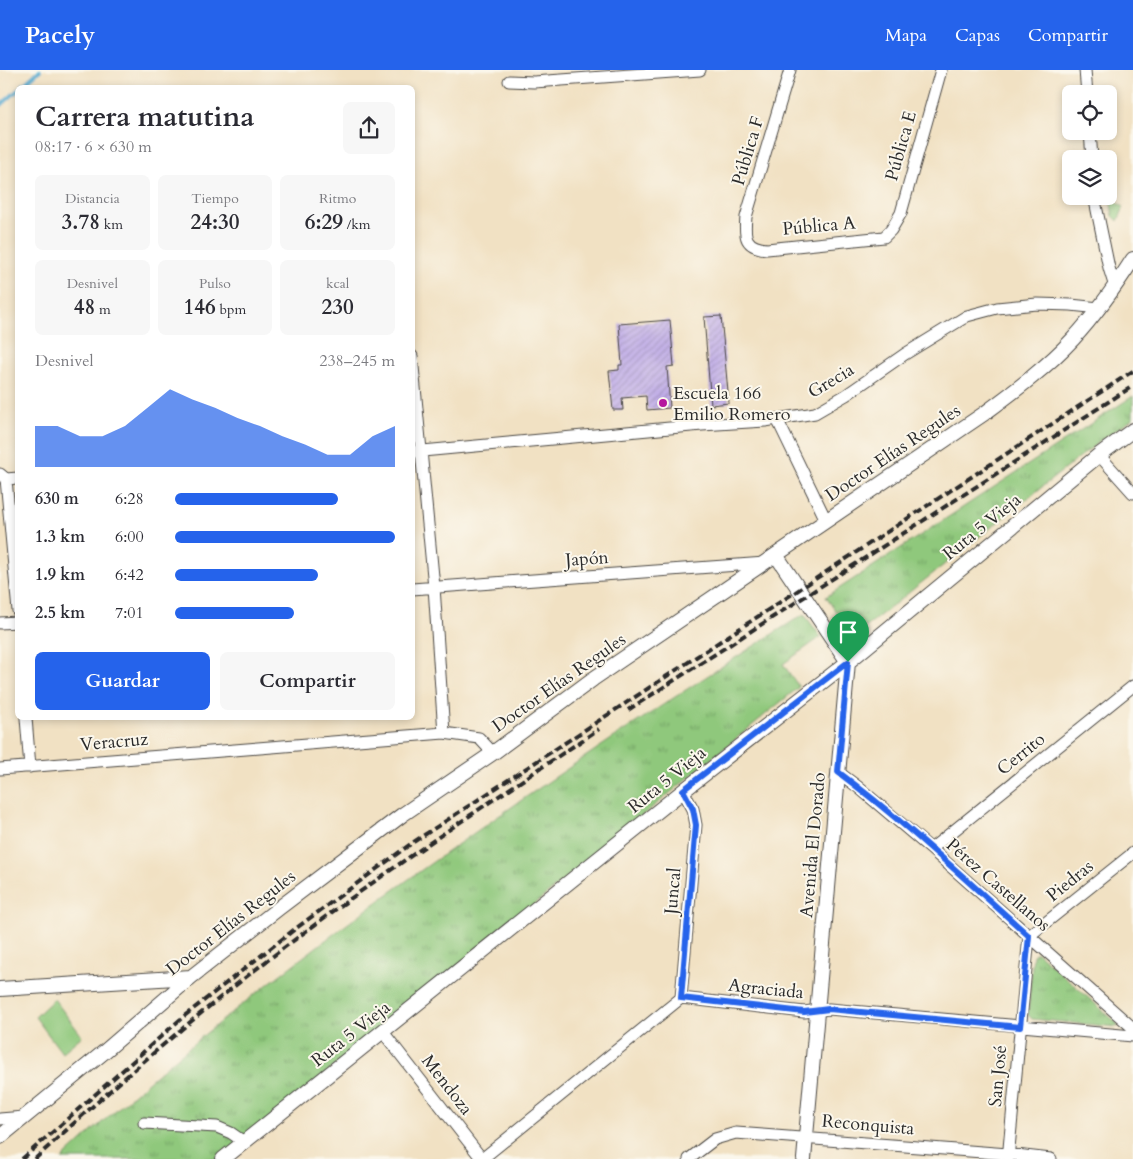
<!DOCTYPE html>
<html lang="es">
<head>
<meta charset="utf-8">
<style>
	:root { --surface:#fff; --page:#f7f7f7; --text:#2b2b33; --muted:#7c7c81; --accent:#2563eb }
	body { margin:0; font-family:Cardo,serif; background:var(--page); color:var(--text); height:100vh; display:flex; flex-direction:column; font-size:19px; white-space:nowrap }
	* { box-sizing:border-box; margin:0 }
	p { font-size:16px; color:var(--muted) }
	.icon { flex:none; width:28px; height:28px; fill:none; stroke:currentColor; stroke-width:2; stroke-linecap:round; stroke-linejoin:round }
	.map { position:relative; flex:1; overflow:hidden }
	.panel { position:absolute; left:15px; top:15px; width:400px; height:635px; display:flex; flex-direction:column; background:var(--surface); border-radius:8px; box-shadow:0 2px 8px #0003 }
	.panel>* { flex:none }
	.controls { position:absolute; left:1062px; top:15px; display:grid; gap:10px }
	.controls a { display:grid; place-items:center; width:55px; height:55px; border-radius:8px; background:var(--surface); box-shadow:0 2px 8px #0003; font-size:25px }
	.pin { position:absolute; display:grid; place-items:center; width:42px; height:42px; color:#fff; margin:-51px -21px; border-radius:50% 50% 50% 0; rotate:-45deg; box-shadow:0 0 5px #0007 }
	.pin .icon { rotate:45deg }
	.round { display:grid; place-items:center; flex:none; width:52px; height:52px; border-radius:8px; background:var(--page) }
	.headline { display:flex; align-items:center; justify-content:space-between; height:85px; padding:0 20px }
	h1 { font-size:28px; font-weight:800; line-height:38px }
	.metrics { display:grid; grid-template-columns:repeat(3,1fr); gap:8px; height:85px; padding:5px 20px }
	.metrics div { display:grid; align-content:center; border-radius:8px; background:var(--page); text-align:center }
	.metrics b { font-size:21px; font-weight:800 }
	.metrics small { font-size:14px; font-weight:400 }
	.metrics p { font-size:14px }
	.chart { height:140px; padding:10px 20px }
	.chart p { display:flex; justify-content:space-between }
	.chart svg { width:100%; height:90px; margin-top:5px; fill:var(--accent); opacity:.7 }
	.cta { display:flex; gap:10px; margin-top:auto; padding:10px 20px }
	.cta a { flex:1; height:58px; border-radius:8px; background:var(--accent); color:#fff; font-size:20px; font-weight:800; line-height:58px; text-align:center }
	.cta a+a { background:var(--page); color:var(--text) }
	ul { padding:0 20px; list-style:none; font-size:16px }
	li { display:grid; grid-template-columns:80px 60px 1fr; align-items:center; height:38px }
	li i { height:12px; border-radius:6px; background:var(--accent) }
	header { display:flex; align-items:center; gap:30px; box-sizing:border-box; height:70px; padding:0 25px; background:var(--accent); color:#fff }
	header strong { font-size:24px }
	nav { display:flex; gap:28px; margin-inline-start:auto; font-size:18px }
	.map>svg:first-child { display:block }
	.grass { fill:url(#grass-tufts); stroke:#5d7a54 }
	.garden { fill:#8fc87c; stroke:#5d7a54 }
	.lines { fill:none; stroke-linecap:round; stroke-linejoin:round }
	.stream { stroke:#52a7ce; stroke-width:4 }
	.building { fill:url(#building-hatch) }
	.minor-casing { stroke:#494642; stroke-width:13 }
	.tertiary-casing { stroke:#494642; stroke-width:16 }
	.minor { stroke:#fff; stroke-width:11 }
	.tertiary { stroke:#fff; stroke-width:14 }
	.rail { stroke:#2b2b2b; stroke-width:4; stroke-dasharray:8 4; stroke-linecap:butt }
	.route-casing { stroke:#fff; stroke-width:10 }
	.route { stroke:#2563eb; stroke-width:6 }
	.poi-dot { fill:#b5179e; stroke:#fbf7ec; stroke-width:2 }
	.labels { text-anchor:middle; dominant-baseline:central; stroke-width:4; stroke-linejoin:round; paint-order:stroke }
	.street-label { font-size:18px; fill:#2b2b2b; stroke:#fbf7ec }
	.poi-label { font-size:18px; fill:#2b2b2b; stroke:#fbf7ec; text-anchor:start }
</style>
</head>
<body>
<header>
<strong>Pacely</strong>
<nav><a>Mapa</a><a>Capas</a><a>Compartir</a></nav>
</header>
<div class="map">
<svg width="1133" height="1089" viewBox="0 0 1133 1089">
	<defs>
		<pattern id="grass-tufts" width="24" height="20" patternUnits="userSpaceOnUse" patternTransform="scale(1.25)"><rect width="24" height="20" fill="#8fc87c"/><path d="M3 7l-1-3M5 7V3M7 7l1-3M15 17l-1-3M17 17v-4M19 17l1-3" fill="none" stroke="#75a366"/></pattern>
		<pattern id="building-hatch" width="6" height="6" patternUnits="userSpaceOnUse" patternTransform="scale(1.25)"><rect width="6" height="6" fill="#beaae7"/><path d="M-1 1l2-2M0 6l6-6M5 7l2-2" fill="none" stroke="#9b8bbb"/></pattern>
	</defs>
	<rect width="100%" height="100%" fill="#fbf7ec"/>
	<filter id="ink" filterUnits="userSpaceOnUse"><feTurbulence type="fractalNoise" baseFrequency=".02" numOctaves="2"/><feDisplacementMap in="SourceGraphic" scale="10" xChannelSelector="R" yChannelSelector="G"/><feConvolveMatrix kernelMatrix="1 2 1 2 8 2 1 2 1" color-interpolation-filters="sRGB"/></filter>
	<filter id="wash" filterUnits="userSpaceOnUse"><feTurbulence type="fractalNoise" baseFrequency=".0096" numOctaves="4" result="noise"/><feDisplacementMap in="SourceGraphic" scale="20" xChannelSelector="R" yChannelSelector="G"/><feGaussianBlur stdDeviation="1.12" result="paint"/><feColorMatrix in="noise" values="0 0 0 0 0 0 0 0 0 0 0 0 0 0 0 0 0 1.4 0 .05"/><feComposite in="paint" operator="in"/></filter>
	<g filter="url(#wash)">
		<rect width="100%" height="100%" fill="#f1e1c3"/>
		<path class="grass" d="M 1110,129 L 1124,137 L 1118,151 L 1113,146 Z
			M 1133,326 L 1133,348 L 1100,371 L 853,567 L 826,527 Z
			M 804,544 L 821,567 L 783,594 L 799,617 L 469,888 L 219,1089 L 62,1089 C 177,981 302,885 430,794 C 553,707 677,624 804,544 Z
			M 1037,882 L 1119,955 L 1117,957 L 1032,949 L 1028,945 L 1033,885 Z"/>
		<path class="garden" d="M 54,929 L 82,966 L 62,983 L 35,947 Z"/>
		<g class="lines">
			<path class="stream" d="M 20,18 L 40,0
				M 0,36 L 18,20"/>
		</g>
		<g id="blocks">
			<path class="building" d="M 721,246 L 729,333 L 711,335 L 704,247 Z
				M 670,250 L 674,296 L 667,297 L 670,338 L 647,340 L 646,326 L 622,328 L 623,340 L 613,340 L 609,301 L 619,300 L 619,295 L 622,295 L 619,254 Z"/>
		</g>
	</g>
	<g filter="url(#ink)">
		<use href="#blocks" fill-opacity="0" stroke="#494642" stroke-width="1"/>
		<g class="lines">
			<defs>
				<path id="minor" d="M 790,0 L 746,147 C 744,167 745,177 767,179 L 884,167 L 891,160 L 901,143 L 941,0
					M 1085,0 L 1087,24
					M 509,11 L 534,12 L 700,0
					M 1090,61 L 1092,89
					M 1094,126 L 1109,198 L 1115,217
					M 412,286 L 434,517 L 444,663
					M 777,349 L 826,450
					M 412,382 L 702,355 L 765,351 L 815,343 L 846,325 L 905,284 L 967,246 L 997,238 L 1037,234 L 1071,235 L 1099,238
					M 1099,385 L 1133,423
					M 0,404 L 6,409 L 18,408
					M 6,409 L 18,541
					M 412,519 L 765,493
					M 0,553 L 18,552
					M 26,648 L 30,697
					M 0,699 L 444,663 L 479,668 L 493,683
					M 838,702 L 858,717 L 931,779 L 1133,958
					M 931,779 L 1133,616
					M 681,928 L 696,755 L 693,739 L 683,721
					M 383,962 L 482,1089
					M 0,1049 L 24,1047
					M 144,1053 L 217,1057 L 231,1063 L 244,1072
					M 482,1089 L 681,928 L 804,942 L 829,939 L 1133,966
					M 689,1089 L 715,1069 L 736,1063 L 1008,1084 L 1051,1089
					M 1008,1089 L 1029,866 L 1133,783"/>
				<path id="tertiary" d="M 776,485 L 848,592 L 804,1089
					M 0,919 L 191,907
					M 0,1067 L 104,982 L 191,907 L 279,838 L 402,745 L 493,683 L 593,609 L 985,343 C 1016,320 1047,297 1073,269 C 1096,244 1115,217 1133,189
					M 223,1089 L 683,721 L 848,592 L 1099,385 L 1133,360"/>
			</defs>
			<use href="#minor" class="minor-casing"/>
			<use href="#tertiary" class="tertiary-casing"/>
			<use href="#minor" class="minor"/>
			<use href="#tertiary" class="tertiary"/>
			<path class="rail" d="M 628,640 L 1133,316
				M 22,1089 L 183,947 L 295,859 L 412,773 L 1133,301
				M 35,1089 C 120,1010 208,934 301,865 C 397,793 499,726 599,659"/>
		</g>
	</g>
	<g class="lines" filter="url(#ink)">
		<defs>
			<path id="route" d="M 848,592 L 838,702 C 905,752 967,811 1029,866 L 1020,957 L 829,939 L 804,942 L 681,928 L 696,755 L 693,739 L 683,720 Z"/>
		</defs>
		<use href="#route" class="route-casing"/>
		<use href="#route" class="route"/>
	</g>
	<circle class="poi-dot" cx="663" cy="333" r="5"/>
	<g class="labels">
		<g class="street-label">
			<text transform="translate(901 76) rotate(-74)">Pública E</text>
			<text transform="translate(748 81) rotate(-73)">Pública F</text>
			<text transform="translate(819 156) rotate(-5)">Pública A</text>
			<text transform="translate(831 311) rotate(-31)">Grecia</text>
			<text transform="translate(893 383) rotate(-34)">Doctor Elías Regules</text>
			<text transform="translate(982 457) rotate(-39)">Ruta 5 Vieja</text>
			<text transform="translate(587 489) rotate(-4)">Japón</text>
			<text transform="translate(559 613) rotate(-35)">Doctor Elías Regules</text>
			<text transform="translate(114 672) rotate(-5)">Veracruz</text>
			<text transform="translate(1021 684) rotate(-39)">Cerrito</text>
			<text transform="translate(667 710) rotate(-39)">Ruta 5 Vieja</text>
			<text transform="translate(813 775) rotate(-85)">Avenida El Dorado</text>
			<text transform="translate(1070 811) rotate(-39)">Piedras</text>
			<text transform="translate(998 815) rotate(41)">Pérez Castellanos</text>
			<text transform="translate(673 821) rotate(-85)">Juncal</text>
			<text transform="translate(231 853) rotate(-38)">Doctor Elías Regules</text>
			<text transform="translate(766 919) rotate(6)">Agraciada</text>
			<text transform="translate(351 964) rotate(-38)">Ruta 5 Vieja</text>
			<text transform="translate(998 1006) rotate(-85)">San José</text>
			<text transform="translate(447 1015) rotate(52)">Mendoza</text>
			<text transform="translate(868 1055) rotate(5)">Reconquista</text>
		</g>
		<g class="poi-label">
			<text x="673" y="323">Escuela 166<tspan x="673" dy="21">Emilio Romero</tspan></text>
		</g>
	</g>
</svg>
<div class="controls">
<a><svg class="icon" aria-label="locate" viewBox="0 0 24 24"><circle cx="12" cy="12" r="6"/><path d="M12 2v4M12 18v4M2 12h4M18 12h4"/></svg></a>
<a><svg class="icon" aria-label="layers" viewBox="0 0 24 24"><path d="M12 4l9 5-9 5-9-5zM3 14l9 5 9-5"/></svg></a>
</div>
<div class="pin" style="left:848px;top:592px;background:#1e9e55"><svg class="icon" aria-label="arrive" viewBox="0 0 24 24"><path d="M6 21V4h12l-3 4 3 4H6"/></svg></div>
<section class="panel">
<div class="headline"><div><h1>Carrera matutina</h1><p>08:17 · 6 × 630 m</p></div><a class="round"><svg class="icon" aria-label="share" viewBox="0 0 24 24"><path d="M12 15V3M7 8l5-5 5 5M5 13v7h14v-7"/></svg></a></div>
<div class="metrics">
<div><p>Distancia</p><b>3.78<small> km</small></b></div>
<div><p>Tiempo</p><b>24:30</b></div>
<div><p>Ritmo</p><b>6:29<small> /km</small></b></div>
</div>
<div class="metrics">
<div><p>Desnivel</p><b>48<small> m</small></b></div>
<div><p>Pulso</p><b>146<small> bpm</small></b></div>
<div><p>kcal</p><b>230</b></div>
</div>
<div class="chart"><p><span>Desnivel</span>238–245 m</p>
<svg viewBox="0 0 160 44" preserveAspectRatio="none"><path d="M0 44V24L10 24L20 29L30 29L40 24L50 15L60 6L70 11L80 15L90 20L100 24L110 29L120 33L130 38L140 38L150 29L160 24V44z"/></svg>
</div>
<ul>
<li><b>630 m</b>6:28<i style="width:74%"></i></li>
<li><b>1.3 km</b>6:00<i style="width:100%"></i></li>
<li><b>1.9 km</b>6:42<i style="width:65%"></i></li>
<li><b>2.5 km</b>7:01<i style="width:54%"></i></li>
</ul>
<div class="cta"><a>Guardar</a><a>Compartir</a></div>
</section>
</div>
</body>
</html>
